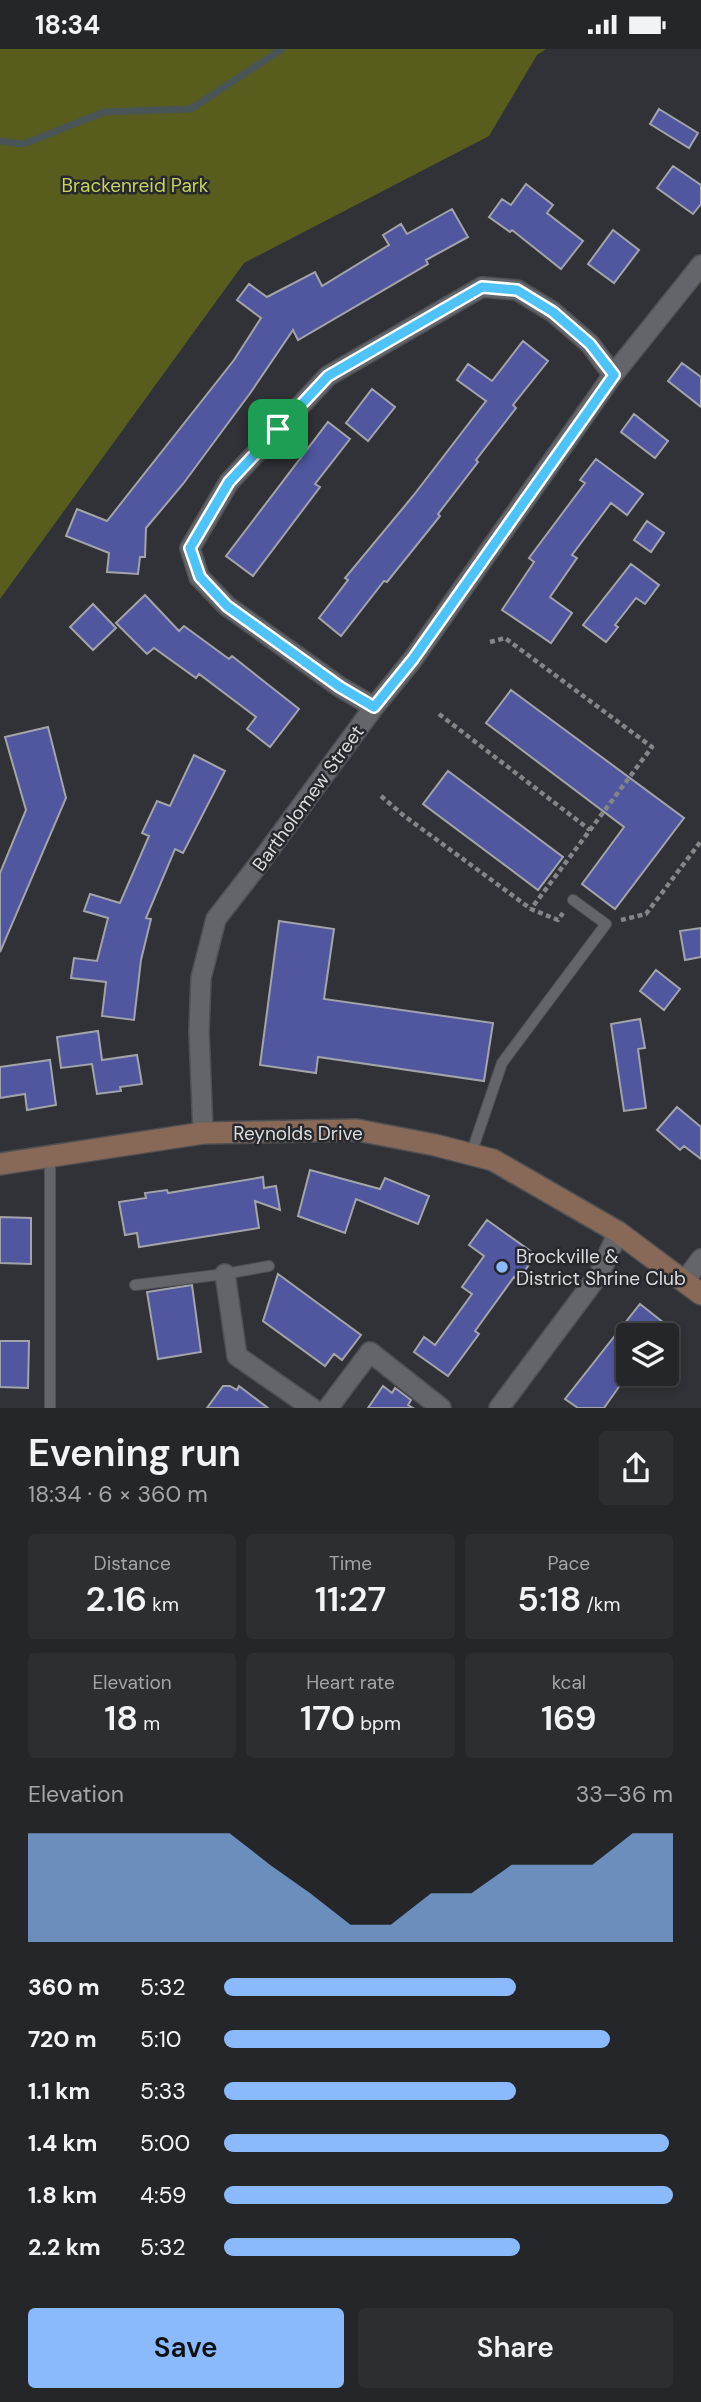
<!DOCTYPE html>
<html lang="en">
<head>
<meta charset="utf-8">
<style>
	:root { --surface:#252629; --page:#2d2e31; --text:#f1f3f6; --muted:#a3a5a8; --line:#424346; --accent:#8abafc }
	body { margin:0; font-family:"DM Sans",sans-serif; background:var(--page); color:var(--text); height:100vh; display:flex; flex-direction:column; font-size:26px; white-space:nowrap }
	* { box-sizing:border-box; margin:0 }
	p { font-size:23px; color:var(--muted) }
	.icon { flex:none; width:38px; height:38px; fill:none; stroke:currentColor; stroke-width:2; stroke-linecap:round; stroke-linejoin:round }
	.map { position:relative; height:1359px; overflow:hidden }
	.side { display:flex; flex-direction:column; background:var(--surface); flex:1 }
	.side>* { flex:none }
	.tools { position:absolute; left:616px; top:1274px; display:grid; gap:14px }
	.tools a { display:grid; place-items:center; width:63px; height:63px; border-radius:7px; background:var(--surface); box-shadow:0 4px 10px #0003,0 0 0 2px var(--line); font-size:35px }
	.pin { position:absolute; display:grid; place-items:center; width:60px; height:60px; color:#fff; margin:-30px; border-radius:14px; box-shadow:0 4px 10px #0006 }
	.round { display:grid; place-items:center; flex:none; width:74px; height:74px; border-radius:7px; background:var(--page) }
	.overview { display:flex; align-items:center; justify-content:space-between; height:119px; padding:0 28px }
	h1 { font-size:38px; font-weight:600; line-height:52px }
	.figures { display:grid; grid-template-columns:repeat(3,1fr); gap:10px; height:119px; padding:7px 28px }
	.figures div { display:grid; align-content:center; border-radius:7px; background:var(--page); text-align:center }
	.figures b { font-size:35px; font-weight:600 }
	.figures small { font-size:19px; font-weight:400 }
	.figures p { font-size:19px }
	.chart { height:196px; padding:14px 28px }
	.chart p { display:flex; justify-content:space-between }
	.chart svg { width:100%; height:126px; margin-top:7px; fill:var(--accent); opacity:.7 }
	.cta { display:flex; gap:14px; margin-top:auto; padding:14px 28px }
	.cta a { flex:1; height:80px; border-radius:7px; background:var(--accent); color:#111; font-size:28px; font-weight:600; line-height:80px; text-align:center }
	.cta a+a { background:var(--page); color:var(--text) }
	ul { padding:0 28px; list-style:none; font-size:23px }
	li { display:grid; grid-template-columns:112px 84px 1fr; align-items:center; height:52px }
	li i { height:18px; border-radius:9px; background:var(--accent) }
	.status { display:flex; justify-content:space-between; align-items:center; height:49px; padding:0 35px; background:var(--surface); direction:ltr }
	.status svg { height:19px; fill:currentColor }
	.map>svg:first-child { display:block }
	.green { fill:#585d1e }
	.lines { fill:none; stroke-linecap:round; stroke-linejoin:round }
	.stream { stroke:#495556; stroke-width:7 }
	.building { fill:#50579e; stroke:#a3a4aa; stroke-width:2 }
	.lane-casing { stroke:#4f5054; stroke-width:12 }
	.street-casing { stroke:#4f5054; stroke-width:22 }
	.secondary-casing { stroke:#4f5054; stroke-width:24 }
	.path { stroke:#848589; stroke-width:4.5; stroke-dasharray:5 3.5; stroke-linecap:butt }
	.lane { stroke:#64656a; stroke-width:10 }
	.street { stroke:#64656a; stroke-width:19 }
	.secondary { stroke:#886856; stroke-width:21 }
	.route-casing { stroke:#fff; stroke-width:14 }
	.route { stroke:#4fc3f7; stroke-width:9 }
	.poi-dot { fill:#8abafc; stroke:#27282d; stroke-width:2.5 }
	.labels { text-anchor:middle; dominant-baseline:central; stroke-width:5; stroke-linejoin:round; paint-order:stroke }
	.park-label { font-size:19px; fill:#c9d35b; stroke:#27282d }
	.street-label { font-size:19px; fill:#dbdbde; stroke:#27282d }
	.poi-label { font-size:19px; fill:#dbdbde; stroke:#27282d; text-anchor:start }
</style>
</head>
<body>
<div class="status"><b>18:34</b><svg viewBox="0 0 49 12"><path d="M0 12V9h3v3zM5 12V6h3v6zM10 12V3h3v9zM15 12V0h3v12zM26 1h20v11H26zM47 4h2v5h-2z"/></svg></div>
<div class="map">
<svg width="701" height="1359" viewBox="0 0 701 1359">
	<rect width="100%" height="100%" fill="#313237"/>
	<path class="green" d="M 0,0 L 546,0 L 537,6 L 489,87 L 244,214 L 0,550 Z"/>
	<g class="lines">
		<path class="stream" d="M 0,92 L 24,95 L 104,63 L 191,60 L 282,0"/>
	</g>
	<path class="building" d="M 659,60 L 698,84 L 689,99 L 650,75 Z
		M 673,117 L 701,136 L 701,155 L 693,165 L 657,139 Z
		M 526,135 L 553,156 L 547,164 L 583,192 L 561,220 L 512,181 L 510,183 L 489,168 L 502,150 L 511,156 Z
		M 452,160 L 468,188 L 426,211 L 428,215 L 298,291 L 293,281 L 251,343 L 183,435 L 146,479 L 145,508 L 140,508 L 138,525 L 107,523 L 109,504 L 66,487 L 77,460 L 107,472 L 234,311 L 261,269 L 237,251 L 249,235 L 267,248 L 315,223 L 322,237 L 389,196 L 383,186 L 401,175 L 407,185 Z
		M 613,181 L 639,201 L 614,234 L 588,215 Z
		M 523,292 L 548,312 L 513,356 L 516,359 L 476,411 L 478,413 L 438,465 L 440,467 L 387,533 L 384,532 L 341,587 L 319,569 L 348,531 L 345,529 L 413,447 L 486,352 L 457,331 L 468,315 L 492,332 Z
		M 682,314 L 701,328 L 701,358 L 668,332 Z
		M 372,340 L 395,358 L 368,392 L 346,374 Z
		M 634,365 L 668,392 L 655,409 L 621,383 Z
		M 328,373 L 350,390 L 315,435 L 320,438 L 253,527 L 226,507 Z
		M 596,410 L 643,445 L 627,466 L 611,454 L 572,506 L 577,509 L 550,548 L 572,564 L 551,594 L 502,561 L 534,513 L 529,509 L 585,434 L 580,431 Z
		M 647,472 L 664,484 L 651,503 L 634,491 Z
		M 631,515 L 659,536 L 645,555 L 636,549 L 615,576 L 618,578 L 606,593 L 583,576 Z
		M 145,546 L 179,582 L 184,577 L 229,610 L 232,607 L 299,660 L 270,698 L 247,680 L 256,668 L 199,625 L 196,629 L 154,599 L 147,605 L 116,574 Z
		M 93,555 L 116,579 L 93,601 L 70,578 Z
		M 511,641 L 684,769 L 615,860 L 582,835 L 624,778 L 486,674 Z
		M 48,678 L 66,749 L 0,903 L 0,824 L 26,761 L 5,688 Z
		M 194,706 L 225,722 L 183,804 L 175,800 L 146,869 L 151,870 L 141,911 L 134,971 L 102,967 L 106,933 L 71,929 L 74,909 L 97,912 L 108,869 L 84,862 L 90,845 L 120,854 L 149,787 L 142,784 L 157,752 L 170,757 Z
		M 448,722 L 563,808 L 538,841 L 423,755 Z
		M 279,872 L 334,880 L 324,950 L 493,974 L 484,1032 L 318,1008 L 316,1024 L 260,1016 Z
		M 701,879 L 701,908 L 685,911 L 680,882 Z
		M 656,921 L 680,940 L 664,961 L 640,942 Z
		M 640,970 L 645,999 L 638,1000 L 646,1059 L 624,1062 L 611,975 Z
		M 98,982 L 102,1011 L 137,1006 L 142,1035 L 120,1038 L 121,1042 L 97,1045 L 92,1015 L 61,1019 L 57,988 Z
		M 50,1011 L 56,1056 L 27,1061 L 25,1045 L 0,1049 L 0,1018 Z
		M 677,1058 L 701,1078 L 701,1110 L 684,1097 L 680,1101 L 657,1081 Z
		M 310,1121 L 380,1140 L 385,1129 L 429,1147 L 418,1175 L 356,1150 L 345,1184 L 298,1167 Z
		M 263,1128 L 264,1139 L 276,1137 L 280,1161 L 255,1152 L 259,1179 L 139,1198 L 137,1184 L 125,1186 L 119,1153 L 146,1149 L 145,1144 L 167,1141 L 168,1144 Z
		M 0,1168 L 31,1169 L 31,1215 L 0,1214 Z
		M 487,1171 L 536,1206 L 518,1231 L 514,1228 L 475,1282 L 479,1285 L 448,1327 L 414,1303 L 424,1288 L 435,1296 L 472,1245 L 462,1238 L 484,1207 L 469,1196 Z
		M 278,1225 L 361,1286 L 342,1311 L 334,1305 L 325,1317 L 263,1272 Z
		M 192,1236 L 201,1303 L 158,1310 L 147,1243 Z
		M 640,1255 L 664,1274 L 655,1286 L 628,1286 L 628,1325 L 604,1359 L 578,1359 L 565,1350 Z
		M 0,1292 L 29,1292 L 28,1339 L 0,1338 Z
		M 223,1337 L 230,1337 L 237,1341 L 239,1337 L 268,1359 L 207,1359 Z
		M 383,1337 L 392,1344 L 395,1339 L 411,1351 L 408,1356 L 413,1359 L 368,1359 Z"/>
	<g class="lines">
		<defs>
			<path id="lane" d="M 471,1105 L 502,1014 L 606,875 L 573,851
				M 135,1236 L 225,1225 L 269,1217
				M 50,1359 L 50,1108"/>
			<path id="street" d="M 374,658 L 340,638 L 227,557 L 199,528 L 190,499 L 229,433 L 328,327 L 482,238 L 517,241 L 553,263 L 590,295 L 613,326
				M 203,1084 L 199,982 L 201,929 L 216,870 L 261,812 L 374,658 L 413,610 L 613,326 L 701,216
				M 225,1225 L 237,1307 L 312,1359
				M 684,1233 L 701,1210
				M 328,1359 L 370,1303 L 441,1359
				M 499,1359 L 600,1224 L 618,1183"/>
			<path id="secondary" d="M 0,1115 L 203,1084 L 357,1081 L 435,1096 L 493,1111 L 618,1183 L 701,1245"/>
		</defs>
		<use href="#lane" class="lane-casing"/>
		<use href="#street" class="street-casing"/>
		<use href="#secondary" class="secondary-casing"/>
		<path class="path" d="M 490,593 L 505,589 L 652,698 L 531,860
			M 439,665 L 590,781
			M 381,747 L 403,766 L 531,860 L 558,871 L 563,864
			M 621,871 L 646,865 L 701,792"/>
		<use href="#lane" class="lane"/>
		<use href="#street" class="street"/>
		<use href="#secondary" class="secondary"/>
	</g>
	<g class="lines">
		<defs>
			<path id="route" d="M 482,238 L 517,241 L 553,263 L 590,295 L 614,326 L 413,610 L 374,658 L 340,638 L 227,557 L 200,528 L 190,499 L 229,433 L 328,327 Z"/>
		</defs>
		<use href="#route" class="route-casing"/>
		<use href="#route" class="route"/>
	</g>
	<circle class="poi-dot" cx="502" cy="1218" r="7"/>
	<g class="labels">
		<g class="park-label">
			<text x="135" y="136">Brackenreid Park</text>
		</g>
		<g class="street-label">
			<text transform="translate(308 749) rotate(-54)">Bartholomew Street</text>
			<text x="298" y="1084">Reynolds Drive</text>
		</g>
		<g class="poi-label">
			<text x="516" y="1207">Brockville &amp;<tspan x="516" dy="22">District Shrine Club</tspan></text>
		</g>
	</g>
</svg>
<div class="tools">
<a><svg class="icon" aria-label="layers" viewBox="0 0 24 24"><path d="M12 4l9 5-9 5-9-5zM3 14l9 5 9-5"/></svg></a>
</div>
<div class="pin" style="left:278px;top:380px;background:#1e9e55"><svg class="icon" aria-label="arrive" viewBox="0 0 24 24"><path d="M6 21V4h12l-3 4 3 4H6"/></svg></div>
</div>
<section class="side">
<div class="overview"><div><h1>Evening run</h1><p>18:34 · 6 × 360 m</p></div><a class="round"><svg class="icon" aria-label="share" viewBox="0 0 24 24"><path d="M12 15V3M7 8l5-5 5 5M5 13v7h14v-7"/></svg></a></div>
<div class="figures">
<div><p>Distance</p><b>2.16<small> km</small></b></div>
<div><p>Time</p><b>11:27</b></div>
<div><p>Pace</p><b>5:18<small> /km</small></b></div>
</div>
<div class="figures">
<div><p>Elevation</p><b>18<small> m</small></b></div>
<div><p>Heart rate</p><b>170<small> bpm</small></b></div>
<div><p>kcal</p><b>169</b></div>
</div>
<div class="chart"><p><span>Elevation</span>33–36 m</p>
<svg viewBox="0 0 160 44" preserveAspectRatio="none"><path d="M0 44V6L10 6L20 6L30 6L40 6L50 6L60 17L70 27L80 38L90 38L100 27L110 27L120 17L130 17L140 17L150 6L160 6V44z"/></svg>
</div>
<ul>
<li><b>360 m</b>5:32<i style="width:65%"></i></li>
<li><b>720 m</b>5:10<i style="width:86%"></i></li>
<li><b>1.1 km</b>5:33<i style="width:65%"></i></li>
<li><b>1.4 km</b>5:00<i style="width:99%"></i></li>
<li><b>1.8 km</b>4:59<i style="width:100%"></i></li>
<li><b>2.2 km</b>5:32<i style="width:66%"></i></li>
</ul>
<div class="cta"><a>Save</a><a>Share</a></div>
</section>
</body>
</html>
